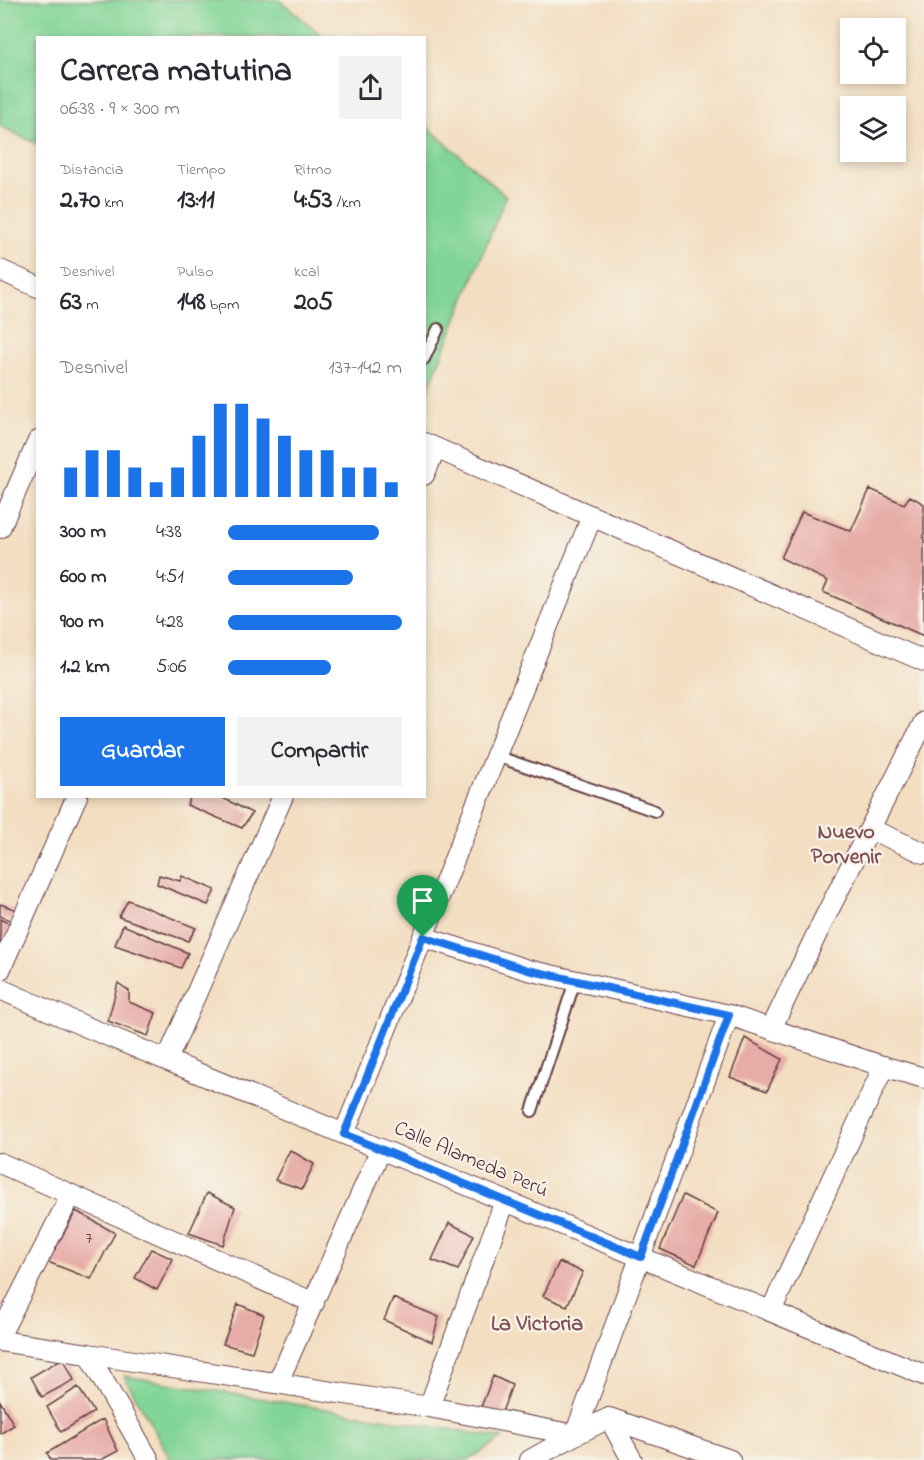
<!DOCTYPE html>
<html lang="es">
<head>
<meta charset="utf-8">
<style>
	:root { --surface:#fff; --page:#f2f2f3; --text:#2b2b33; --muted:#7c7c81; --accent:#1a73e8 }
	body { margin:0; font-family:"Indie Flower",sans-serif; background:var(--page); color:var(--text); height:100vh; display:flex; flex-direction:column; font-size:22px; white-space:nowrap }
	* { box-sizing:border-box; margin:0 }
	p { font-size:20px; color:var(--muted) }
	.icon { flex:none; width:33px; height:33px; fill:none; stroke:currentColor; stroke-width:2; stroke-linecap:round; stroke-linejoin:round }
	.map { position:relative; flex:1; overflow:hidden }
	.drawer { position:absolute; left:36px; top:36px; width:390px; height:762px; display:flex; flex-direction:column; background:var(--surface); border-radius:0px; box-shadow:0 3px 9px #0003 }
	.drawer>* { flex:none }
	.tools { position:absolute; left:840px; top:18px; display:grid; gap:12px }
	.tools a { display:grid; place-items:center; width:66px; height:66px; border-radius:0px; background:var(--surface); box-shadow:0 3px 9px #0003; font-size:30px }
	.pin { position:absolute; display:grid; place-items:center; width:51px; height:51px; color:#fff; margin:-62px -26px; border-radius:50% 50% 50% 0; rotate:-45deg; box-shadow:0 0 6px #0007 }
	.pin .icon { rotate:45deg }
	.round { display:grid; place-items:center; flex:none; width:63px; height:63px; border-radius:0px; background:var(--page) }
	.head { display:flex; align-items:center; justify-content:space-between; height:102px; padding:0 24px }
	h1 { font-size:33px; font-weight:700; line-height:45px }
	.figures { display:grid; grid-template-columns:repeat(3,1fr); gap:9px; height:102px; padding:6px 24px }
	.figures div { display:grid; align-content:center }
	.figures b { font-size:26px; font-weight:700 }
	.figures small { font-size:16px; font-weight:400 }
	.figures p { font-size:16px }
	.chart { height:168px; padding:12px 24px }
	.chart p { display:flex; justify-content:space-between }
	.chart svg { width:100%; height:108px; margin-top:6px; stroke:var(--accent); stroke-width:6 }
	.primary-button { display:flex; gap:12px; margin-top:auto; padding:12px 24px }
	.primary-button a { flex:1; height:69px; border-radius:0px; background:var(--accent); color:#fff; font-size:24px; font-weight:700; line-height:69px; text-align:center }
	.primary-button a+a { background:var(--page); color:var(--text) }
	ul { padding:0 24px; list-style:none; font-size:20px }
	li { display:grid; grid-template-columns:96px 72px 1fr; align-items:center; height:45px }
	li i { height:15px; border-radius:8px; background:var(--accent) }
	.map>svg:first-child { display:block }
	.green { fill:#82d597; stroke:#667a61; stroke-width:1.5 }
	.building { fill:#e7aca7 }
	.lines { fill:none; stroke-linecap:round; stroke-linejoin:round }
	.service-casing { stroke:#633c42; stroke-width:14 }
	.minor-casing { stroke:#633c42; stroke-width:22 }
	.service { stroke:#fff; stroke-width:10 }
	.minor { stroke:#fff; stroke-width:20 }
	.route-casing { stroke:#fff; stroke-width:12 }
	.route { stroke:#1a73e8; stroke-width:8 }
	.labels { text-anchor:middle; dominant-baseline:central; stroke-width:4.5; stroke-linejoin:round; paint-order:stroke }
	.number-label { font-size:18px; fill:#71424a }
	.street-label { font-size:21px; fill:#4a1f2b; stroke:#f7f3e8 }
	.neighbourhood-label { font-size:22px; font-weight:bold; fill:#815056; stroke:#f7f3e8 }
</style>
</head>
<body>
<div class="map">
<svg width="924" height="1460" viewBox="0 0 924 1460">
	<rect width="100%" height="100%" fill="#f7f3e8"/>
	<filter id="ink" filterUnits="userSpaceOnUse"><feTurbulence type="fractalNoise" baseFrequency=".0167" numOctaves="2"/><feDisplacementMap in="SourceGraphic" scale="12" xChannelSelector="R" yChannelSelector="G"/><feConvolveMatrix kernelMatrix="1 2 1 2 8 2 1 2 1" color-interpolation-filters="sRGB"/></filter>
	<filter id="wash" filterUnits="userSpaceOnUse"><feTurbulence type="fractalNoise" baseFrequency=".008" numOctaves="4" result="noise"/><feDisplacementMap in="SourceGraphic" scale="24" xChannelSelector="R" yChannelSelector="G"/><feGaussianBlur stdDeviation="1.35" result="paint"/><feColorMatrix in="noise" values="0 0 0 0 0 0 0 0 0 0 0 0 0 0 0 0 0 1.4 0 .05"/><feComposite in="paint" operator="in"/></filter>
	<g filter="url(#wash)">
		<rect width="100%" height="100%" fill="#f3dec1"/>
		<path class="green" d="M 0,0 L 280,0 L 323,37 L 38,38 L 37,144 L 0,126 Z
			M 425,125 L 506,196 L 425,397 L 424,330 L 427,322 L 424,321 Z
			M 124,1376 L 503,1438 L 468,1460 L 171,1460 Z"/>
		<g id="blocks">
			<path class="building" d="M 870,489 L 904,504 L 910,496 L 924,504 L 924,636 L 823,592 L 828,581 L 781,558 L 802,512 L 851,531 Z
				M 191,796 L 219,796 L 252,813 L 242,828 L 187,805 Z
				M 159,875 L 180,881 L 182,876 L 215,890 L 208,905 L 157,884 Z
				M 128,900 L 196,928 L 188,941 L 119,917 Z
				M 0,904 L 17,910 L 12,921 L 0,916 Z
				M 0,919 L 12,925 L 0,949 Z
				M 123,925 L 188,953 L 181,968 L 115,945 Z
				M 118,983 L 129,991 L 129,1002 L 156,1013 L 148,1036 L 108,1021 Z
				M 745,1038 L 782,1059 L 767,1091 L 730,1077 Z
				M 290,1150 L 314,1164 L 302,1189 L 275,1180 Z
				M 207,1193 L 235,1207 L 223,1245 L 189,1233 Z
				M 683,1195 L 718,1213 L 696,1265 L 660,1249 Z
				M 76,1211 L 115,1233 L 91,1279 L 48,1262 Z
				M 449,1223 L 474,1235 L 458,1270 L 432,1260 Z
				M 151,1249 L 173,1259 L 157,1290 L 135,1278 Z
				M 559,1262 L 583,1272 L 567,1306 L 543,1296 Z
				M 393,1298 L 439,1317 L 432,1342 L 384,1320 Z
				M 238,1304 L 264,1315 L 252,1352 L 223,1344 Z
				M 63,1358 L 74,1380 L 42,1397 L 31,1377 Z
				M 493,1376 L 512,1385 L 499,1420 L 478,1415 Z
				M 78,1387 L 94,1412 L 61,1432 L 47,1407 Z
				M 0,1401 L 14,1425 L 0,1434 Z
				M 103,1419 L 118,1451 L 101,1460 L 51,1460 L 47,1453 Z"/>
		</g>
	</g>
	<g filter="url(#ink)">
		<use href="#blocks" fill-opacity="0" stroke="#633c42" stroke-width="1.5"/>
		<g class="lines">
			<defs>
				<path id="service" d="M 424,359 L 438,329
					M 496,756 L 655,811
					M 532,1111 L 575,981"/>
				<path id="minor" d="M 0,270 L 38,287
					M 424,443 L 924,661
					M 424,475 L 436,448
					M 0,528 L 38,441
					M 870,829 L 924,853
					M 423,937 L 528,970 L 729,1015 L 879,1065 L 924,1078
					M 0,970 L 77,796
					M 0,989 L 82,1025 L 924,1375
					M 771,1029 L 822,923 L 924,722
					M 167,1060 L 283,796
					M 344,1134 L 592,516
					M 0,1163 L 314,1303
					M 771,1311 L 884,1066
					M 0,1335 L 71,1195
					M 0,1341 L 88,1354 L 149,1460
					M 88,1354 L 429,1407 L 575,1435 L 729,1015
					M 278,1382 L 381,1149
					M 429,1407 L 505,1201
					M 609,1418 L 632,1460
					M 530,1460 L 575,1435 L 609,1418 L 730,1460"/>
			</defs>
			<use href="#service" class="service-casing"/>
			<use href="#minor" class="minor-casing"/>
			<use href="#service" class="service"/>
			<use href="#minor" class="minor"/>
		</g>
	</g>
	<g class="lines" filter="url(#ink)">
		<defs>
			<path id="route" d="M 423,937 L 528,970 L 729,1015 L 641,1257 L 344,1134 Z"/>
		</defs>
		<use href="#route" class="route-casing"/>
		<use href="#route" class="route"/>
	</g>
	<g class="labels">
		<g class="number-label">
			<text x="89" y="1239">7</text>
		</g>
		<g class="street-label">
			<text transform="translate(471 1160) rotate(23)">Calle Alameda Perú</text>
		</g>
		<g class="neighbourhood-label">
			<text x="846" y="833">Nuevo<tspan x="846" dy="25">Porvenir</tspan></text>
			<text x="537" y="1325">La Victoria</text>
		</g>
	</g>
</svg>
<div class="tools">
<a><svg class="icon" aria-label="locate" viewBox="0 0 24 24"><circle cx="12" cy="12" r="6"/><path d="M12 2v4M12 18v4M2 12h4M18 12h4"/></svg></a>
<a><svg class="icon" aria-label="layers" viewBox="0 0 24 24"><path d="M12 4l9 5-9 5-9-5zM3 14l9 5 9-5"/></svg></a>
</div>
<div class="pin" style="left:423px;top:937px;background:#1e9e55"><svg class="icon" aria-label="arrive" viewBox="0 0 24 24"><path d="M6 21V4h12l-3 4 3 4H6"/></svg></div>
<section class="drawer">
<div class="head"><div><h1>Carrera matutina</h1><p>06:38 · 9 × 300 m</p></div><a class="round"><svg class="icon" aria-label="share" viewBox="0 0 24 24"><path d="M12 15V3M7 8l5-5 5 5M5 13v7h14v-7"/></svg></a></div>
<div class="figures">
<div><p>Distancia</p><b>2.70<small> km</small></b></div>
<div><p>Tiempo</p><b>13:11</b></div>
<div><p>Ritmo</p><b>4:53<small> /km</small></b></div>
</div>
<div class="figures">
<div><p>Desnivel</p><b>63<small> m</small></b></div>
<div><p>Pulso</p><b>148<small> bpm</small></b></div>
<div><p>kcal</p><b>205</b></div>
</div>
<div class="chart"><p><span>Desnivel</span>137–142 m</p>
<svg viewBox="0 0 160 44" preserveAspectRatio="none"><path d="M5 44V32M15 44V25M25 44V25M35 44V32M45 44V38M55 44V32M65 44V19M75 44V6M85 44V6M95 44V12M105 44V19M115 44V25M125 44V25M135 44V32M145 44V32M155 44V38"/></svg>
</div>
<ul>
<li><b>300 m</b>4:38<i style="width:87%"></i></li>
<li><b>600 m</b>4:51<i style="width:72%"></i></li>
<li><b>900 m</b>4:28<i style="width:100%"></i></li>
<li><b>1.2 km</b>5:06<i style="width:59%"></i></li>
</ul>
<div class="primary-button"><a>Guardar</a><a>Compartir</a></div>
</section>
</div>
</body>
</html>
